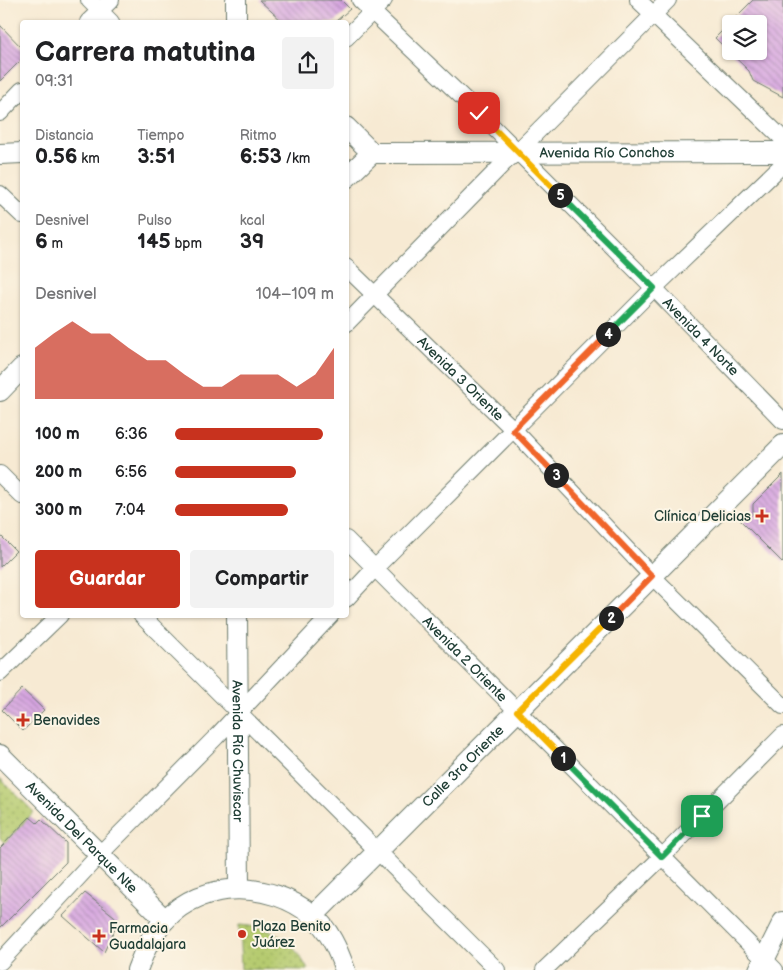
<!DOCTYPE html>
<html lang="es">
<head>
<meta charset="utf-8">
<style>
	:root { --surface:#fff; --page:#f2f2f2; --text:#202124; --muted:#757577; --accent:#c8321e }
	body { margin:0; font-family:"Balsamiq Sans",sans-serif; background:var(--page); color:var(--text); height:100vh; display:flex; flex-direction:column; font-size:19px; white-space:nowrap }
	* { box-sizing:border-box; margin:0 }
	p { font-size:16px; color:var(--muted) }
	.icon { flex:none; width:28px; height:28px; fill:none; stroke:currentColor; stroke-width:2; stroke-linecap:round; stroke-linejoin:round }
	.map { position:relative; flex:1; overflow:hidden }
	.details { position:absolute; left:20px; top:20px; width:329px; height:598px; display:flex; flex-direction:column; background:var(--surface); border-radius:5px; box-shadow:0 1px 4px #0004 }
	.details>* { flex:none }
	.controls { position:absolute; left:722px; top:15px; display:grid; gap:10px }
	.controls a { display:grid; place-items:center; width:45px; height:45px; border-radius:5px; background:var(--surface); box-shadow:0 1px 4px #0004; font-size:25px }
	.pin { position:absolute; display:grid; place-items:center; width:42px; height:42px; color:#fff; margin:-21px; border-radius:10px; box-shadow:0 2px 8px #0006 }
	.km { position:absolute; width:25px; height:25px; margin:-12px; border-radius:50%; background:#222; color:#fff; font-size:14px; line-height:25px; text-align:center }
	.round { display:grid; place-items:center; flex:none; width:52px; height:52px; border-radius:5px; background:var(--page) }
	.overview { display:flex; align-items:center; justify-content:space-between; height:85px; padding:0 15px }
	h1 { font-size:28px; font-weight:700; line-height:38px }
	.stats { display:grid; grid-template-columns:repeat(3,1fr); gap:8px; height:85px; padding:5px 15px }
	.stats div { display:grid; align-content:center }
	.stats b { font-size:21px; font-weight:700 }
	.stats small { font-size:14px; font-weight:400 }
	.stats p { font-size:14px }
	.chart { height:140px; padding:10px 15px }
	.chart p { display:flex; justify-content:space-between }
	.chart svg { width:100%; height:90px; margin-top:5px; fill:var(--accent); opacity:.7 }
	.cta { display:flex; gap:10px; margin-top:auto; padding:10px 15px }
	.cta a { flex:1; height:58px; border-radius:5px; background:var(--accent); color:#fff; font-size:20px; font-weight:700; line-height:58px; text-align:center }
	.cta a+a { background:var(--page); color:var(--text) }
	ul { padding:0 15px; list-style:none; font-size:16px }
	li { display:grid; grid-template-columns:80px 60px 1fr; align-items:center; height:38px }
	li i { height:12px; border-radius:6px; background:var(--accent) }
	.map>svg:first-child { display:block }
	.park { fill:url(#park-dots); stroke:#6a8452 }
	.building { fill:url(#building-back-hatch); fill-rule:evenodd }
	.lines { fill:none; stroke-linecap:round; stroke-linejoin:round }
	.minor-casing { stroke:#6b7a6c; stroke-width:18 }
	.major-casing { stroke:#6b7a6c; stroke-width:22 }
	.minor { stroke:#fff; stroke-width:16 }
	.major { stroke:#fff; stroke-width:20 }
	.split-1-casing { stroke:#fff; stroke-width:10 }
	.split-2-casing { stroke:#fff; stroke-width:10 }
	.split-3-casing { stroke:#fff; stroke-width:10 }
	.split-4-casing { stroke:#fff; stroke-width:10 }
	.split-5-casing { stroke:#fff; stroke-width:10 }
	.split-6-casing { stroke:#fff; stroke-width:10 }
	.split-1 { stroke:#22a559; stroke-width:6 }
	.split-2 { stroke:#f5b400; stroke-width:6 }
	.split-3 { stroke:#f0652b; stroke-width:6 }
	.split-4 { stroke:#f0652b; stroke-width:6 }
	.split-5 { stroke:#22a559; stroke-width:6 }
	.split-6 { stroke:#f5b400; stroke-width:6 }
	.poi-dot { fill:#c8321e; stroke:#fcf5e5; stroke-width:2 }
	.labels { text-anchor:middle; dominant-baseline:central; stroke-width:4; stroke-linejoin:round; paint-order:stroke }
	.street-label { font-size:14px; fill:#1f3d34; stroke:#fcf5e5 }
	.poi-label { font-size:14px; fill:#1f3d34; stroke:#fcf5e5; text-anchor:start }
</style>
</head>
<body>
<div class="map">
<svg width="783" height="970" viewBox="0 0 783 970">
	<defs>
		<pattern id="park-dots" width="8" height="8" patternUnits="userSpaceOnUse" patternTransform="scale(1.25)"><rect width="8" height="8" fill="#b6cb6f"/><path d="M2 2h.1M6 6h.1" fill="none" stroke="#93a65c" stroke-width="1.8" stroke-linecap="round"/></pattern>
		<pattern id="building-back-hatch" width="6" height="6" patternUnits="userSpaceOnUse" patternTransform="scale(1.25)"><rect width="6" height="6" fill="#d5a3e0"/><path d="M-1 5l2 2M0 0l6 6M5-1l2 2" fill="none" stroke="#ac86b6"/></pattern>
	</defs>
	<rect width="100%" height="100%" fill="#fcf5e5"/>
	<filter id="ink" filterUnits="userSpaceOnUse"><feTurbulence type="fractalNoise" baseFrequency=".02" numOctaves="2"/><feDisplacementMap in="SourceGraphic" scale="10" xChannelSelector="R" yChannelSelector="G"/><feConvolveMatrix kernelMatrix="1 2 1 2 8 2 1 2 1" color-interpolation-filters="sRGB"/></filter>
	<filter id="wash" filterUnits="userSpaceOnUse"><feTurbulence type="fractalNoise" baseFrequency=".0096" numOctaves="4" result="noise"/><feDisplacementMap in="SourceGraphic" scale="20" xChannelSelector="R" yChannelSelector="G"/><feGaussianBlur stdDeviation="1.12" result="paint"/><feColorMatrix in="noise" values="0 0 0 0 0 0 0 0 0 0 0 0 0 0 0 0 0 1.4 0 .05"/><feComposite in="paint" operator="in"/></filter>
	<g filter="url(#wash)">
		<rect width="100%" height="100%" fill="#f7ead3"/>
		<path class="park" d="M 0,778 L 34,812 L 5,843 L 0,838 Z
			M 239,925 C 273,927 293,940 308,970 L 241,969 Z"/>
		<g id="blocks">
			<path class="building" d="M 259,0 L 341,0 L 350,9 L 335,22 L 283,22 Z
				M 753,0 L 783,0 L 783,97 L 753,81 L 749,71 L 715,38 ZM 731,24 L 759,24 L 759,51 L 731,51 Z
				M 0,25 L 22,48 L 22,59 L 0,81 Z
				M 783,474 L 783,563 L 734,514 L 753,514 L 753,504 Z
				M 0,535 L 16,551 L 0,567 Z
				M 22,689 L 44,710 L 23,731 L 2,710 Z
				M 30,817 L 37,823 L 41,819 L 66,843 L 66,862 L 0,928 L 0,848 Z
				M 85,893 L 119,920 L 104,952 L 63,916 Z"/>
		</g>
	</g>
	<g filter="url(#ink)">
		<use href="#blocks" fill-opacity="0" stroke="#6b7a6c" stroke-width="1"/>
		<g class="lines">
			<defs>
				<g id="minor">
					<path d="M 89,0 L 111,22"/>
					<path id="s1" d="M 360,0 L 479,113 L 654,288 L 783,421"/>
					<path d="M 638,0 L 783,139"/>
					<path d="M 88,22 L 111,0"/>
					<path d="M 346,38 L 384,0"/>
					<path d="M 0,113 L 22,90"/>
					<path d="M 0,194 L 22,215"/>
					<path id="s2" d="M 346,267 L 513,429 L 652,576 L 783,706"/>
					<path d="M 346,324 L 506,161 L 517,152 L 668,0"/>
					<path d="M 0,474 L 22,496"/>
					<path id="s3" d="M 346,539 L 775,970"/>
					<path d="M 346,599 L 376,567 L 654,288 L 783,164"/>
					<path d="M 141,615 L 497,970"/>
					<path d="M 0,673 L 60,615"/>
					<path d="M 0,962 L 100,854 L 216,737 L 331,615"/>
					<path d="M 544,970 L 662,857 L 783,735"/>
				</g>
				<g id="major">
					<path d="M 236,0 L 236,17"/>
					<path d="M 346,127 L 372,153 L 346,178"/>
					<path id="s4" d="M 372,153 L 783,152"/>
					<path d="M 0,154 L 22,153"/>
					<path d="M 0,391 L 22,368"/>
					<path id="s5" d="M 237,615 L 239,888"/>
					<path id="s6" d="M 0,755 L 165,920"/>
					<path id="s7" d="M 313,916 L 783,445"/>
					<path d="M 137,970 C 144,952 151,934 165,920 C 204,879 270,881 312,915 C 329,929 338,950 345,970"/>
					<path d="M 759,970 L 783,922"/>
				</g>
			</defs>
			<use href="#minor" class="minor-casing"/>
			<use href="#major" class="major-casing"/>
			<use href="#minor" class="minor"/>
			<use href="#major" class="major"/>
		</g>
	</g>
	<g class="lines" filter="url(#ink)">
		<defs>
			<path id="split-1" d="M 563,758 L 662,857 L 702,816"/>
			<path id="split-2" d="M 563,758 L 517,711 L 611,618"/>
			<path id="split-3" d="M 556,475 L 652,576 L 611,618"/>
			<path id="split-4" d="M 556,475 L 513,430 L 608,334"/>
			<path id="split-5" d="M 560,195 L 654,288 L 608,334"/>
			<path id="split-6" d="M 479,113 L 560,195"/>
		</defs>
		<use href="#split-1" class="split-1-casing"/>
		<use href="#split-2" class="split-2-casing"/>
		<use href="#split-3" class="split-3-casing"/>
		<use href="#split-4" class="split-4-casing"/>
		<use href="#split-5" class="split-5-casing"/>
		<use href="#split-6" class="split-6-casing"/>
		<use href="#split-1" class="split-1"/>
		<use href="#split-2" class="split-2"/>
		<use href="#split-3" class="split-3"/>
		<use href="#split-4" class="split-4"/>
		<use href="#split-5" class="split-5"/>
		<use href="#split-6" class="split-6"/>
	</g>
	<g class="poi-dot">
		<path d="M759.5 508.5h5v5h5v5h-5v5h-5v-5h-5v-5h5z"/>
		<path d="M20.5 712.5h5v5h5v5h-5v5h-5v-5h-5v-5h5z"/>
		<circle cx="242" cy="934" r="5"/>
		<path d="M96.5 928.5h5v5h5v5h-5v5h-5v-5h-5v-5h5z"/>
	</g>
	<g class="labels">
		<g class="street-label">
			<text stroke="none"><textPath href="#s4" startOffset="235">Avenida Río Conchos</textPath></text>
			<text stroke="none"><textPath href="#s1" startOffset="479">Avenida 4 Norte</textPath></text>
			<text stroke="none"><textPath href="#s2" startOffset="160">Avenida 3 Oriente</textPath></text>
			<text stroke="none"><textPath href="#s3" startOffset="169">Avenida 2 Oriente</textPath></text>
			<text stroke="none"><textPath href="#s5" startOffset="136">Avenida Río Chuviscar</textPath></text>
			<text stroke="none"><textPath href="#s7" startOffset="212">Calle 3ra Oriente</textPath></text>
			<text stroke="none"><textPath href="#s6" startOffset="116">Avenida Del Parque Nte</textPath></text>
		</g>
		<g class="poi-label">
			<text x="751" y="516" text-anchor="end">Clínica Delicias</text>
			<text x="33" y="720">Benavides</text>
			<text x="252" y="926">Plaza Benito<tspan x="252" dy="16">Juárez</tspan></text>
			<text x="109" y="928">Farmacia<tspan x="109" dy="16">Guadalajara</tspan></text>
		</g>
	</g>
</svg>
<div class="controls">
<a><svg class="icon" aria-label="layers" viewBox="0 0 24 24"><path d="M12 4l9 5-9 5-9-5zM3 14l9 5 9-5"/></svg></a>
</div>
<div class="pin" style="left:702px;top:816px;background:#1e9e55"><svg class="icon" aria-label="arrive" viewBox="0 0 24 24"><path d="M6 21V4h12l-3 4 3 4H6"/></svg></div>
<div class="pin" style="left:479px;top:113px;background:#d93025"><svg class="icon" aria-label="check" viewBox="0 0 24 24"><path d="M5 12l5 5 9-10"/></svg></div>
<b class="km" style="left:563px;top:758px">1</b>
<b class="km" style="left:611px;top:618px">2</b>
<b class="km" style="left:556px;top:475px">3</b>
<b class="km" style="left:608px;top:334px">4</b>
<b class="km" style="left:560px;top:195px">5</b>
<section class="details">
<div class="overview"><div><h1>Carrera matutina</h1><p>09:31</p></div><a class="round"><svg class="icon" aria-label="share" viewBox="0 0 24 24"><path d="M12 15V3M7 8l5-5 5 5M5 13v7h14v-7"/></svg></a></div>
<div class="stats">
<div><p>Distancia</p><b>0.56<small> km</small></b></div>
<div><p>Tiempo</p><b>3:51</b></div>
<div><p>Ritmo</p><b>6:53<small> /km</small></b></div>
</div>
<div class="stats">
<div><p>Desnivel</p><b>6<small> m</small></b></div>
<div><p>Pulso</p><b>145<small> bpm</small></b></div>
<div><p>kcal</p><b>39</b></div>
</div>
<div class="chart"><p><span>Desnivel</span>104–109 m</p>
<svg viewBox="0 0 160 44" preserveAspectRatio="none"><path d="M0 44V19L10 12L20 6L30 12L40 12L50 19L60 25L70 25L80 32L90 38L100 38L110 32L120 32L130 32L140 38L150 32L160 19V44z"/></svg>
</div>
<ul>
<li><b>100 m</b>6:36<i style="width:93%"></i></li>
<li><b>200 m</b>6:56<i style="width:76%"></i></li>
<li><b>300 m</b>7:04<i style="width:71%"></i></li>
</ul>
<div class="cta"><a>Guardar</a><a>Compartir</a></div>
</section>
</div>
</body>
</html>
